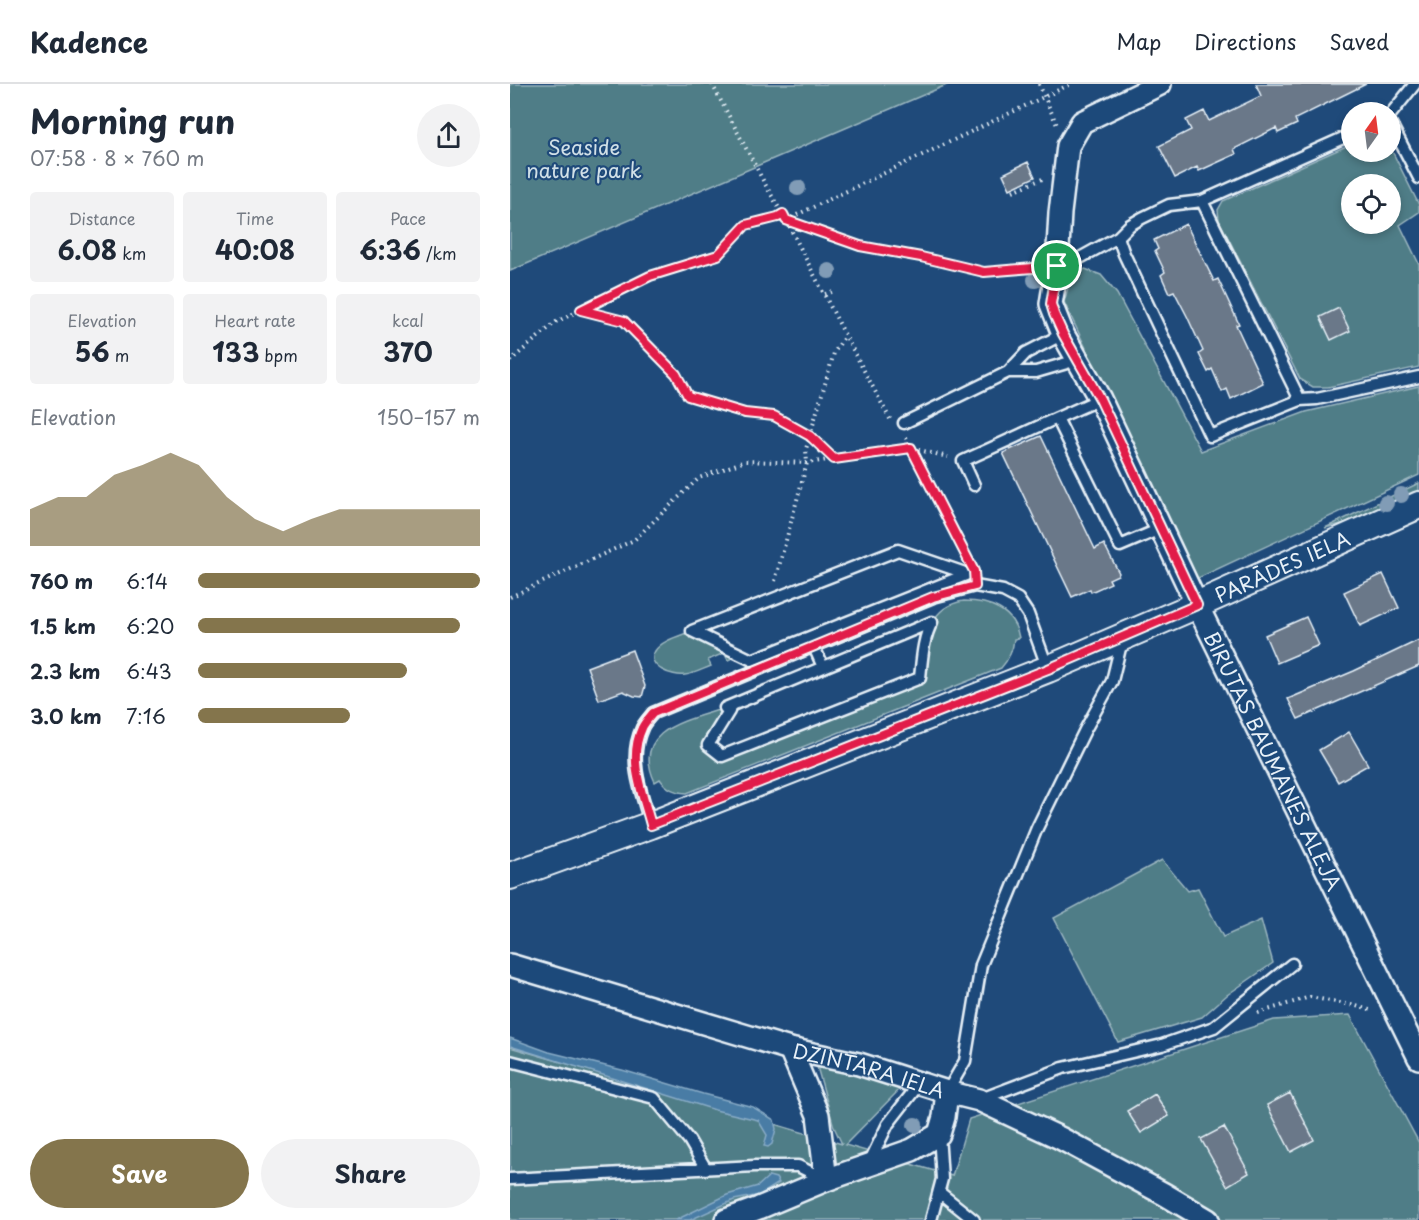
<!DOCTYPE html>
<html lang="en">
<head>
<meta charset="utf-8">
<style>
	:root { --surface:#fff; --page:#f2f2f3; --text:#1f2937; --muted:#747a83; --line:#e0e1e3; --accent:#84754c }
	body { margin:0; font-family:"Playpen Sans",sans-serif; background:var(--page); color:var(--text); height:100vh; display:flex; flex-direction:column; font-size:22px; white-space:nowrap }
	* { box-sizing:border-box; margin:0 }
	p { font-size:20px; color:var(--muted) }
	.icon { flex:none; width:33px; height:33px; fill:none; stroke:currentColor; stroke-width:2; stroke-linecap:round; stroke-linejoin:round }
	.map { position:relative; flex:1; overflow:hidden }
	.drawer { display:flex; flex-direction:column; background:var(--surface); width:510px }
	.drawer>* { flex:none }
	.needle { width:39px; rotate:14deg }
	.fabs { position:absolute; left:831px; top:18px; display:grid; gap:12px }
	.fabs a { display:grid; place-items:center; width:60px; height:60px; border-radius:50%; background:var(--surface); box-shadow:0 3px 9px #0003; font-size:30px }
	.pin { position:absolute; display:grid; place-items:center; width:51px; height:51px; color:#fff; margin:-26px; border:3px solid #fff; border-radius:50%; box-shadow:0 2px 6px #0007 }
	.round { display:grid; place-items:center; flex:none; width:63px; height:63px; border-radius:32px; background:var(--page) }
	.summary { display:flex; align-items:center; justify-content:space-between; height:102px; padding:0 30px }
	h1 { font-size:33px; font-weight:700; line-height:45px }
	.figures { display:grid; grid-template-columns:repeat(3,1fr); gap:9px; height:102px; padding:6px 30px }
	.figures div { display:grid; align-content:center; border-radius:6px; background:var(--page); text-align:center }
	.figures b { font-size:26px; font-weight:700 }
	.figures small { font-size:16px; font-weight:400 }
	.figures p { font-size:16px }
	.chart { height:168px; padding:12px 30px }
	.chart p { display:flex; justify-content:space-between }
	.chart svg { width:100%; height:108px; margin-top:6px; fill:var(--accent); opacity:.7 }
	.primary-button { display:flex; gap:12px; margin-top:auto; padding:12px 30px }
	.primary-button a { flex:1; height:69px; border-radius:36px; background:var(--accent); color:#fff; font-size:24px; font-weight:700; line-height:69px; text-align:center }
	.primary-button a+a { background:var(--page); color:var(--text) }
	ul { padding:0 30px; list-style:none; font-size:20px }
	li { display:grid; grid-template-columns:96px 72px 1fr; align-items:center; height:45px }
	li i { height:15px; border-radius:8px; background:var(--accent) }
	header { display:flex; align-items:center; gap:36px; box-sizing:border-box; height:84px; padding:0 30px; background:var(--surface); border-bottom:2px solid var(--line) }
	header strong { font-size:28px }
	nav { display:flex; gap:33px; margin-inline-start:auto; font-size:21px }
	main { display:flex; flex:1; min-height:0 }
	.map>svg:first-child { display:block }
	.green { fill:#4f7d87; stroke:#9cb7c0; stroke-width:1.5; fill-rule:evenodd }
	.water { fill:#487ca5; stroke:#88abc6; stroke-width:1.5 }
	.building { fill:#6a7889; stroke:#e8f1f8; stroke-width:1.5 }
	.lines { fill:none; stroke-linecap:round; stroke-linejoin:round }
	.service-casing { stroke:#e8f1f8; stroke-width:15 }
	.minor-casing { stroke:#e8f1f8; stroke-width:26 }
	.tertiary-casing { stroke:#e8f1f8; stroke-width:30 }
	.path { stroke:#e8f1f8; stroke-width:4; stroke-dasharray:1.5 4.5; stroke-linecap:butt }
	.service { stroke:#1f4a7a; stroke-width:10 }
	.minor { stroke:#1f4a7a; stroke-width:21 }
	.tertiary { stroke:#1f4a7a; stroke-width:26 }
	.tree { fill:#819cb6 }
	.route-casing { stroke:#fff; stroke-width:12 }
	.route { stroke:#e11d48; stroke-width:8 }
	.labels { text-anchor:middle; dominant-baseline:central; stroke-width:4.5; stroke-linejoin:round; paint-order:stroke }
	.park-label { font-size:20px; fill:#d1e0e7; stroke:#1f4a7a }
	.street-label { font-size:20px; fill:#e8f1f8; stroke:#1f4a7a }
</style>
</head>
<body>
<header>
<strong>Kadence</strong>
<nav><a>Map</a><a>Directions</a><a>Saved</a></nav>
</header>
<main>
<section class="drawer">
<div class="summary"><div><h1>Morning run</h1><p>07:58 · 8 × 760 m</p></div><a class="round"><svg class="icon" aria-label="share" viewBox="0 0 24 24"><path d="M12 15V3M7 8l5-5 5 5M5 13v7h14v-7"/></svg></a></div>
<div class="figures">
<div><p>Distance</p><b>6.08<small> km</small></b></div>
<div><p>Time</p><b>40:08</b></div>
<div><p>Pace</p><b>6:36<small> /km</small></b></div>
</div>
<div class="figures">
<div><p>Elevation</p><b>56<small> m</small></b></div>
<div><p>Heart rate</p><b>133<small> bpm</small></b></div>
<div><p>kcal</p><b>370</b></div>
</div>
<div class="chart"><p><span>Elevation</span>150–157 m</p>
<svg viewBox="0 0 160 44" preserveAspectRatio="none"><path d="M0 44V29L10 24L20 24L30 15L40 11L50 6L60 11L70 24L80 33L90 38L100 33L110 29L120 29L130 29L140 29L150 29L160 29V44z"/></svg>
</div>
<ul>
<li><b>760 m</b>6:14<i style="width:100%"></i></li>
<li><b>1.5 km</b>6:20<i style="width:93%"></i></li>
<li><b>2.3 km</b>6:43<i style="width:74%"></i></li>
<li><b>3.0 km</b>7:16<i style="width:54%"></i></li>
</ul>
<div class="primary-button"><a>Save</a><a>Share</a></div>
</section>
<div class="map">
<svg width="909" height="1136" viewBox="0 0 909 1136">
	<rect width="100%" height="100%" fill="#1f4a7a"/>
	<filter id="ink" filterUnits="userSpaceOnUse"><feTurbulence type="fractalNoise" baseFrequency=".0167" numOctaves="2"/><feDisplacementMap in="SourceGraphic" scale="12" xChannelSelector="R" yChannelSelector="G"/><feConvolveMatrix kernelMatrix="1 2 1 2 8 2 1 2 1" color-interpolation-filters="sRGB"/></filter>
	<g filter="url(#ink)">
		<path class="green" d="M 0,0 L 439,0 L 0,187 Z
			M 841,60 L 842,68 L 880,68 L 881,65 L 909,121 L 909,128 L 890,141 L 909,180 L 909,283 L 818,303 L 803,303 L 790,295 L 709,136 L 708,126 L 713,117 ZM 842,100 L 880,100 L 880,140 L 842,140 Z
			M 575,185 L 591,191 L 607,210 L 691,367 L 796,328 L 909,302 L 909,391 L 686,495 L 554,218 L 560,197 Z
			M 909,399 L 909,408 L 851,435 L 815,444 Z
			M 454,517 C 480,517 504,526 509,554 L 504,555 C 503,567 499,575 491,584 L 177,709 C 164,708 157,705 150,695 L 145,698 C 120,645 179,636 215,624 L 198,661 L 212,672 L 410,594 C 416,562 414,523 454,517 Z
			M 182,547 L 229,571 L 218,576 L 214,569 L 198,576 L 201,582 C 193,585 184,590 175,591 C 163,593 135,583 145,567 C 152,556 170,552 182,547 Z
			M 652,776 L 678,807 L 688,804 L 713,853 L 751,836 L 763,879 L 717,911 L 692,933 L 608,958 L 544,834 Z
			M 840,931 L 909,1059 L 909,1136 L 0,1136 L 0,963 L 332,1060 L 324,1043 L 306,979 L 393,1002 L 335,1061 L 442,1092 L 459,1035 L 764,936 Z"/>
		<path class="water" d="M 0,954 L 39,968 L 112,986 L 193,1010 L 243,1023 L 264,1036 L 266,1045 L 262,1060 L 258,1063 L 254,1062 L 257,1051 L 248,1036 L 205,1026 L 0,962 Z
			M 259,1092 L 266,1094 L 269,1099 L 250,1111 L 224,1116 L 180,1136 L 166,1136 L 217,1111 L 248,1102 Z"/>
		<path class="building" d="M 746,0 L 856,0 L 785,35 L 787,40 L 768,49 L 766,44 L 724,65 L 726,70 L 689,87 L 687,83 L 665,94 L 649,62 L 681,46 L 676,36 L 694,27 L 699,37 L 751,12 Z
			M 518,78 L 525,93 L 500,105 L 493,90 Z
			M 676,140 L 704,197 L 708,195 L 729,240 L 726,241 L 753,299 L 721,315 L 717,305 L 712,308 L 702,285 L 698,288 L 689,270 L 693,267 L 677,232 L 664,207 L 659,209 L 651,191 L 655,188 L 645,167 L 648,165 L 644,156 Z
			M 829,224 L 840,247 L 821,256 L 810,233 Z
			M 531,352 L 585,465 L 594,460 L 609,489 L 608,491 L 599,495 L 601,499 L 581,508 L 580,505 L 562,513 L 493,369 Z
			M 873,490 L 889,524 L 850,542 L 834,508 Z
			M 796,533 L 809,561 L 767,579 L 755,551 Z
			M 909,556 L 909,582 L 788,635 L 778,615 L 844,587 Z
			M 122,566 L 135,602 L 132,613 L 124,612 L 113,607 L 89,616 L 77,583 Z
			M 839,648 L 858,681 L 828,698 L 809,666 Z
			M 780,1009 L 804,1056 L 781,1068 L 757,1021 Z
			M 645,1010 L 659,1032 L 631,1049 L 617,1027 Z
			M 714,1043 L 739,1089 L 717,1102 L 691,1055 Z"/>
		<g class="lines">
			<defs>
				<path id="service" d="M 880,31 L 905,0
					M 880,38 L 909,94
					M 608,153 L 614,170 L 700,352 L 790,316 L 807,315 L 909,293
					M 547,182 L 570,174 L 608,153 L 620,141 L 632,134 L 659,121 L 692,117
					M 498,288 L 526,288 L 567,276
					M 590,315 L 547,334 L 610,462 L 650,445
					M 790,316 L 692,117 L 842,50
					M 394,339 L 498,288 L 516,269 L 553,250
					M 464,401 L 453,377 L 547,334
					M 388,466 L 458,490 L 242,576 L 182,547 Z
					M 422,538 C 413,554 412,575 410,594 L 212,672 L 198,661 L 219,627 L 215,624 Z
					M 301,556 L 313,583
					M 141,741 C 132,710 117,676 132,644 C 134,639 139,634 143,629 L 423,513 L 465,502 L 493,507 L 508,515 L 518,530 L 538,585
					M 0,977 L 144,1014 L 179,1056 L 196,1085
					M 437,1008 L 455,977 L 471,881 L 527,744 L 575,646 L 602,597 L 612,556
					M 471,1015 L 553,984 L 652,961 L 704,943 L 782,880
					M 359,1079 L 378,1040 L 410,999
					M 0,1095 L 245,1082 L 288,1082 L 316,1096
					M 429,1108 L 464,1136
					M 421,1136 L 432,1095 L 429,1050"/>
				<g id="minor">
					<path id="s1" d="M 650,0 L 572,38 L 558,62 L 550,129 L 547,182 L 541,220 L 553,250 L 590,315 L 687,521 L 909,974"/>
					<path id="s2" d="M 0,881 L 280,965 L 349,980 L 437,1008 L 469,1016 L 550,1054 L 654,1110 L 698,1136"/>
					<path d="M 280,965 L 308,1031 L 316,1096"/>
					<path d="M 216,1136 L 249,1124 L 316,1096 L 402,1066 L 429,1050 L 434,1033 L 437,1008"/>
				</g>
				<g id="tertiary">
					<path id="s3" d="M 0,792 L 141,741 L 538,585 L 687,521 L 909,421"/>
				</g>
			</defs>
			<use href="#service" class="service-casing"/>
			<use href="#minor" class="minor-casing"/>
			<use href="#tertiary" class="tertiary-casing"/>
			<path class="path" d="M 202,0 L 255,100 L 276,136 L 335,251 L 380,335
				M 529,0 L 547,41
				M 503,107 L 535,94
				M 276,136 L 561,0
				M 277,136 L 350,162 L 411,173 L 474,188 L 526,183
				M 315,210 L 322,208
				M 72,226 L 114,237 L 167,290 L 178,312 L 235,329 L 264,332 L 300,352 L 324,375
				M 0,277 L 46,238 L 140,192 L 208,171 L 236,141 L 268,133 L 273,131
				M 396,354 L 457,473
				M 265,497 L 297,379 L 296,365 L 324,269 L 335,251
				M 0,513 L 124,456 L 189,394 L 235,377 L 297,379 L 401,364 L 438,373
				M 748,929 L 800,913 L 846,922 L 863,927"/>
			<use href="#service" class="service"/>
			<use href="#minor" class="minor"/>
			<use href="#tertiary" class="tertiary"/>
		</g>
		<g class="tree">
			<circle cx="288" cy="104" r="8"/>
			<circle cx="319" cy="187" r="8"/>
			<circle cx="525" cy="196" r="8"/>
			<circle cx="891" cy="411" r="8"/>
			<circle cx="876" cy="419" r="8"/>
			<circle cx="405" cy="1041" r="8"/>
		</g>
	</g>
	<g class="lines" filter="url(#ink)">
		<defs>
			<path id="route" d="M 273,130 L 276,136 L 350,162 L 411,173 L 474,188 L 547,182 L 541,220 L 544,230 L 553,250 L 590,315 L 687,521 L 538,585 L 141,741 C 133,710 117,676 132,644 C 134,639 139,634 143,629 L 423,513 L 465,502 L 464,487 L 401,364 L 324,375 L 300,352 L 264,332 L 235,329 L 178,312 L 166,290 L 114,237 L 71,226 L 140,192 L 208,171 L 236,141 L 268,133 Z"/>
		</defs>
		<use href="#route" class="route-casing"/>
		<use href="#route" class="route"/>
	</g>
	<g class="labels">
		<g class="park-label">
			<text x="74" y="63">Seaside<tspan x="74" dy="23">nature park</tspan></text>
		</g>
		<g class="street-label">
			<text stroke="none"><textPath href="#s3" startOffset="832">PARĀDES IELA</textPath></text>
			<text stroke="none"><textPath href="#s1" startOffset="782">BIRUTAS BAUMANES ALEJA</textPath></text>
			<text stroke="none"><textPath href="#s2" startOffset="374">DZINTARA IELA</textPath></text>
		</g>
	</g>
</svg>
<div class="fabs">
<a><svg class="needle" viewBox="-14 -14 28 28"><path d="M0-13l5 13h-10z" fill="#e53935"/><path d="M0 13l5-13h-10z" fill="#747a83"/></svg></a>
<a><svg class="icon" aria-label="locate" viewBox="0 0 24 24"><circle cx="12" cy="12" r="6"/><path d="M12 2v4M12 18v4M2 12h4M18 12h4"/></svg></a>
</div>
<div class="pin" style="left:547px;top:182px;background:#1e9e55"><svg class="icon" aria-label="arrive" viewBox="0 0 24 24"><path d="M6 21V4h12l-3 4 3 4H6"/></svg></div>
</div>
</main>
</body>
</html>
